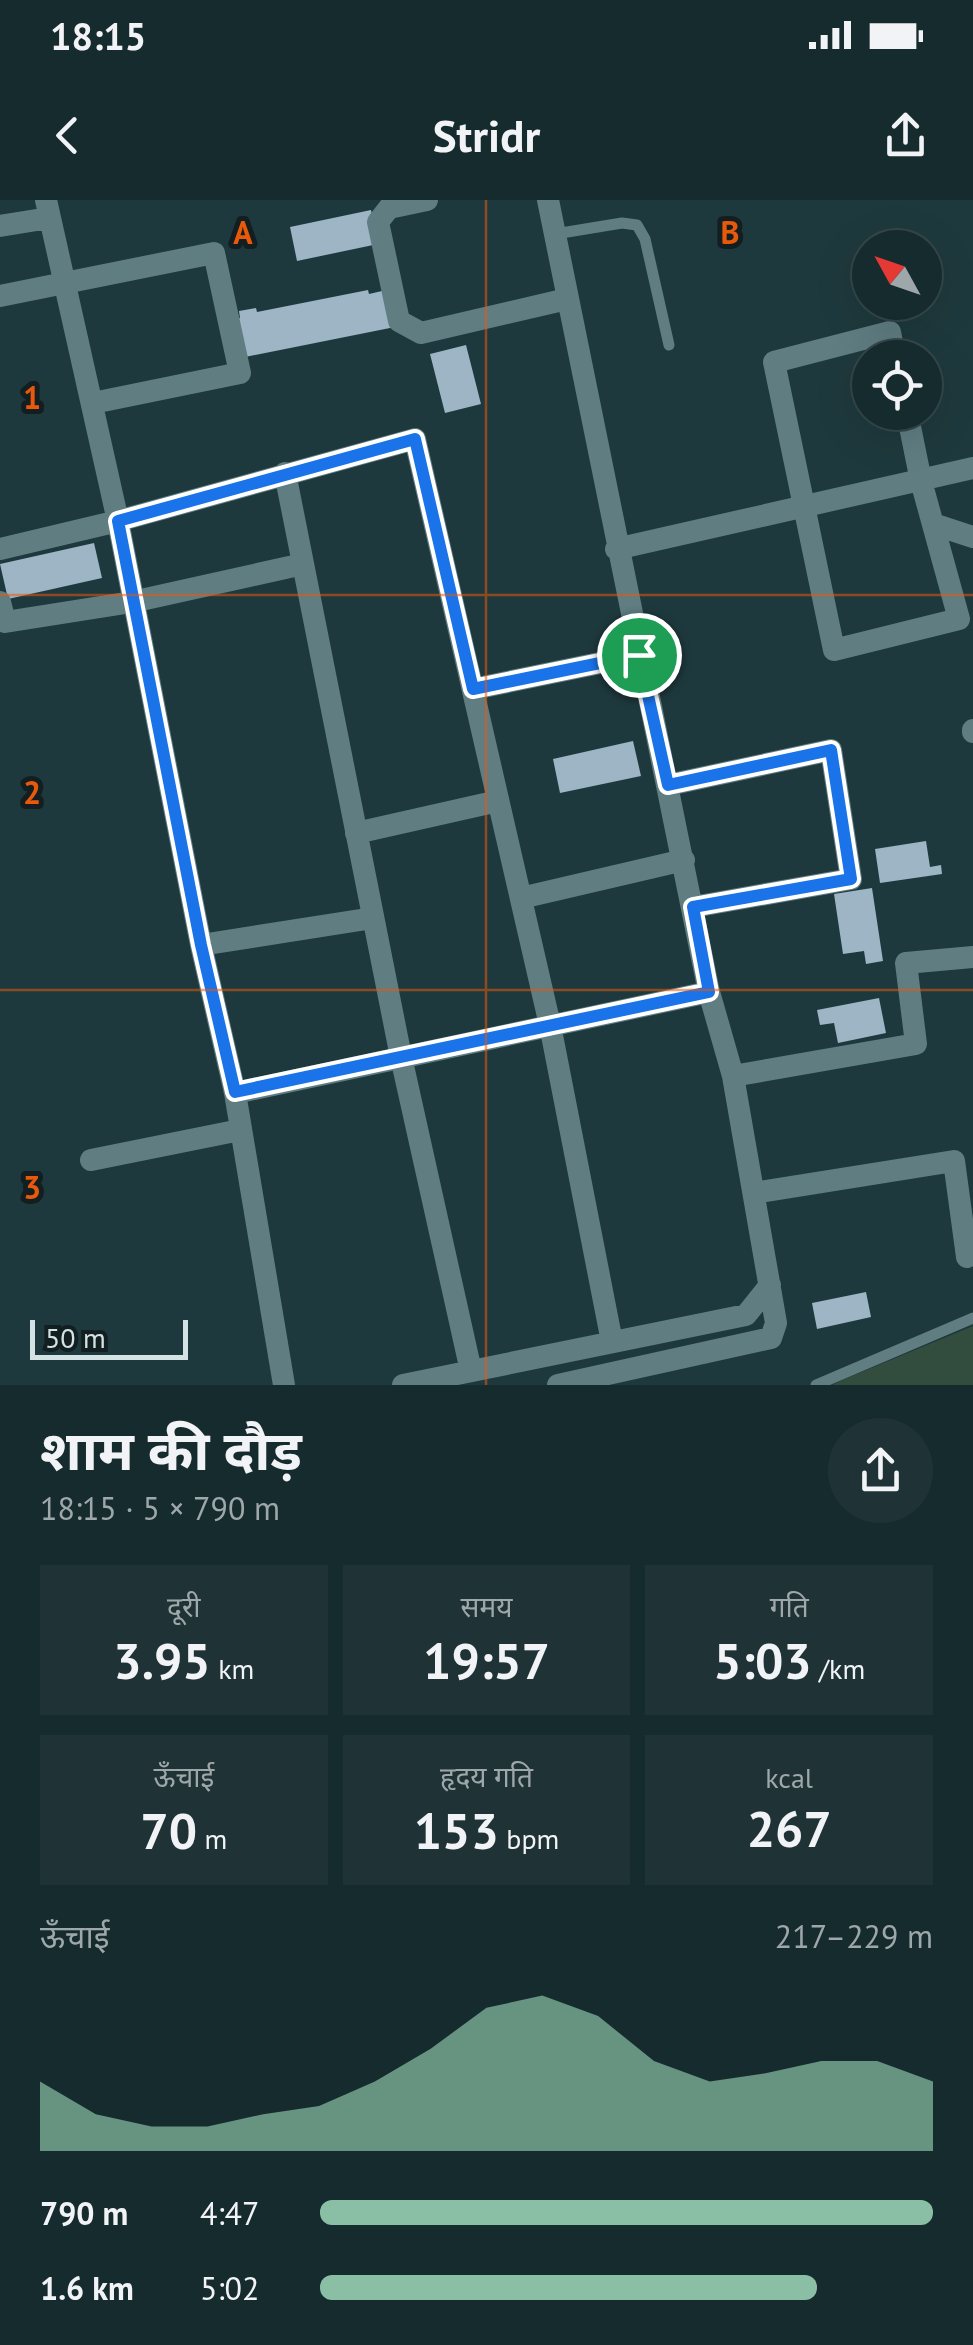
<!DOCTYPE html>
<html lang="hi">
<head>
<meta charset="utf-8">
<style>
	:root { --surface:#162b2e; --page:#1f3336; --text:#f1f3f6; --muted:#9ea7aa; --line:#35474a; --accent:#8abfa5 }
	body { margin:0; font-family:"PT Sans","Noto Sans Devanagari",sans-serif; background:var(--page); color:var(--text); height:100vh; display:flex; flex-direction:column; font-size:38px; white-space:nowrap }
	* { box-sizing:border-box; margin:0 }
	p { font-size:32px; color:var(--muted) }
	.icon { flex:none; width:55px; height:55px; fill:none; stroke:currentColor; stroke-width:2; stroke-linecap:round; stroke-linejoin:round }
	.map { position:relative; height:1185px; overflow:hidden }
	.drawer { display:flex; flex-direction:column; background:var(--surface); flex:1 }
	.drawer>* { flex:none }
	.needle { width:65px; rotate:310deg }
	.fabs { position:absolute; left:852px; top:30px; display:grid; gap:20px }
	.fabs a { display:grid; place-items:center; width:90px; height:90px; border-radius:50%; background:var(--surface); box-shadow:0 10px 40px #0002,0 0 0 2px var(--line); font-size:50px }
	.scale { position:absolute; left:30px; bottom:25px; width:158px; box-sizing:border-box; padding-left:10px; border:5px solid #d3e3e5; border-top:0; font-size:28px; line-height:35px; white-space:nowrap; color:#d3e3e5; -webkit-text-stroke:8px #121e20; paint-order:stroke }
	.pin { position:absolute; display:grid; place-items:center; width:85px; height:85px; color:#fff; margin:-42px; border:5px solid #fff; border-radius:50%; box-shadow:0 2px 10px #0007 }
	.round { display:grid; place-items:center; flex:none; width:105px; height:105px; border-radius:52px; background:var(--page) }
	.overview { display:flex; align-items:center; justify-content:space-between; height:170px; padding:0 40px }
	h1 { font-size:55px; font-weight:700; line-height:75px }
	.metrics { display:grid; grid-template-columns:repeat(3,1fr); gap:15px; height:170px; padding:10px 40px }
	.metrics div { display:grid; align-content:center; border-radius:0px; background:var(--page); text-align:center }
	.metrics b { font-size:50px; font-weight:700 }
	.metrics small { font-size:28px; font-weight:400 }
	.metrics p { font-size:28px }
	.chart { height:280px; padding:20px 40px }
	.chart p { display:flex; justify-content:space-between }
	.chart svg { width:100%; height:180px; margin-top:10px; fill:var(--accent); opacity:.7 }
	ul { padding:0 40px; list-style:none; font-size:32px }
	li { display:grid; grid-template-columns:160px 120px 1fr; align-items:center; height:75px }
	li i { height:25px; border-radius:12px; background:var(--accent) }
	.status { display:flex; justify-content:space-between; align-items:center; height:70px; padding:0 50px; background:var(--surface); direction:ltr }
	.status svg { height:28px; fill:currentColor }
	header { display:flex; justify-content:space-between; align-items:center; height:130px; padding:0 40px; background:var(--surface); font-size:45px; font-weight:700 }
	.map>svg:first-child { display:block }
	.green { fill:#324c3d }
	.building { fill:#9db5c4 }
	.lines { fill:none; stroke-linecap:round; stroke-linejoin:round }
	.service { stroke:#607d82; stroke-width:11 }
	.minor { stroke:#607d82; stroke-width:22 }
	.route-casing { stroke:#fff; stroke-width:20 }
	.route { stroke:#1a73e8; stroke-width:12 }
	.grid { fill:none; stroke:#e8590c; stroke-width:2.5; stroke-opacity:0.55 }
	.grid-label { font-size:32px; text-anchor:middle; font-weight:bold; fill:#e8590c; stroke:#121e20; stroke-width:10; stroke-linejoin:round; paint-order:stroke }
</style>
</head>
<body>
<div class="status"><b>18:15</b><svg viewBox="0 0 49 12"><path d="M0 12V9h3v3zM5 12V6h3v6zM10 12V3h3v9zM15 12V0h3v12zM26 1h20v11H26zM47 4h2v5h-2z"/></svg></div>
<header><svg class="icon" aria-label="back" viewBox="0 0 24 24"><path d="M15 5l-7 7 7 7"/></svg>Stridr<svg class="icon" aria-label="share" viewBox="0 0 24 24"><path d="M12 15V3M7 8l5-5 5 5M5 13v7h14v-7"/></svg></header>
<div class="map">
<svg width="973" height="1185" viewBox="0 0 973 1185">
	<rect width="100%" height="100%" fill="#1e393d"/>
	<path class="green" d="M 973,1126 L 973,1185 L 832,1185 L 840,1181 Z"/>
	<path class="building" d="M 371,10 L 378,44 L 297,61 L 290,27 Z
		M 368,90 L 369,94 L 382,91 L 395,127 L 245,157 L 237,119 L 240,118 L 239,111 L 256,108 L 257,112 Z
		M 466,145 L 481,204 L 445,213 L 430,154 Z
		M 94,343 L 102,378 L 8,399 L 0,364 Z
		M 633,541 L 641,576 L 560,593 L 553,559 Z
		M 926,641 L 930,667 L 941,665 L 942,674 L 880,683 L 875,649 Z
		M 872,688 L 883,761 L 866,764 L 864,751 L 843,754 L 834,694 Z
		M 879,798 L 886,833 L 838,843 L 834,823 L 820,825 L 817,810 Z
		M 866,1092 L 871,1117 L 817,1129 L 812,1103 Z"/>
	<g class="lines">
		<path class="service" d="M 555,34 L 622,23 L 637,25 L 645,39 L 669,145
			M 816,1185 L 973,1118"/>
		<path class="minor" d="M 46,0 L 118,321 L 201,745 L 235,893 L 284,1185
			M 427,0 L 389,8 L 378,22 L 399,121 L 421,133 L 567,99
			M 548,0 L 709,792 L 733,876 L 776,1123 L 771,1138 L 558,1185
			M 0,26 L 49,18
			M 0,96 L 214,53 L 240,173 L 93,203
			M 895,158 L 890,132 L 774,162 L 834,450 L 959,419 L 921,281 L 907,212
			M 285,273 L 401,857 L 471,1171
			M 933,324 L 973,337
			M 0,349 L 118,321 L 415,239 L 550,825 L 612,1142
			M 616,349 L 973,268
			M 0,402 L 5,422 L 132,402 L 303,364
			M 473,489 L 639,455
			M 973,530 L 973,532
			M 668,585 L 831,550 L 851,679 L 693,707
			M 356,633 L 498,601
			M 521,698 L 684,660
			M 201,745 L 373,718
			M 733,876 L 916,844 L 906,763 L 973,757
			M 235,893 L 709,792
			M 91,960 L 240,930
			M 754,993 L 954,961 L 967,1057
			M 403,1185 L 746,1115 L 770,1085"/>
	</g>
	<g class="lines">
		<defs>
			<path id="route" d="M 415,239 L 473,489 L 639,455 L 668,585 L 831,550 L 851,679 L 693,707 L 709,792 L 235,892 L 201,745 L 118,321 Z"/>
		</defs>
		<use href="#route" class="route-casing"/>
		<use href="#route" class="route"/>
	</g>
	<path class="grid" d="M 486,0 L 486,1185M 0,395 L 973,395M 0,790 L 973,790"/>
	<g class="grid-label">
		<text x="243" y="44">A</text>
		<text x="730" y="44">B</text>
		<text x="32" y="209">1</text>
		<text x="32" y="604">2</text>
		<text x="32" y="999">3</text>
	</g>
</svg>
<div class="fabs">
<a><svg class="needle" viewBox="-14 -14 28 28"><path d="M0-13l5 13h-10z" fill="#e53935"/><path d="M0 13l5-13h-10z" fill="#9ea7aa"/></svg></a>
<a><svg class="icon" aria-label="locate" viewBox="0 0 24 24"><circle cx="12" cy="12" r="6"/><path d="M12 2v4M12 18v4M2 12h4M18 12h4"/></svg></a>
</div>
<div class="scale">50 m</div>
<div class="pin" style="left:639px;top:455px;background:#1e9e55"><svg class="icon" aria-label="arrive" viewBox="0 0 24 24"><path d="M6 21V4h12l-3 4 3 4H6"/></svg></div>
</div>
<section class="drawer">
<div class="overview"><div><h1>शाम की दौड़</h1><p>18:15 · 5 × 790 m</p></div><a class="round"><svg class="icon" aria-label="share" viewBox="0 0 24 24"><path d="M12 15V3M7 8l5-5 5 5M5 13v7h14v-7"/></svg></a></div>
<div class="metrics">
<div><p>दूरी</p><b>3.95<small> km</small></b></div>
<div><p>समय</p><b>19:57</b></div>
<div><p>गति</p><b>5:03<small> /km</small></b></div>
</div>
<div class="metrics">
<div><p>ऊँचाई</p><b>70<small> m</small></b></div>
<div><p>हृदय गति</p><b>153<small> bpm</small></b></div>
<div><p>kcal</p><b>267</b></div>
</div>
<div class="chart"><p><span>ऊँचाई</span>217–229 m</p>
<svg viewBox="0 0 160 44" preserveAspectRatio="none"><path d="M0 44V27L10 35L20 38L30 38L40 35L50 33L60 27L70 19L80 9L90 6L100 11L110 22L120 27L130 25L140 22L150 22L160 27V44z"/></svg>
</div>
<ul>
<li><b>790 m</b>4:47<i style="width:100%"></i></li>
<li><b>1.6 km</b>5:02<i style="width:81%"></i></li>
</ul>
</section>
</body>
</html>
